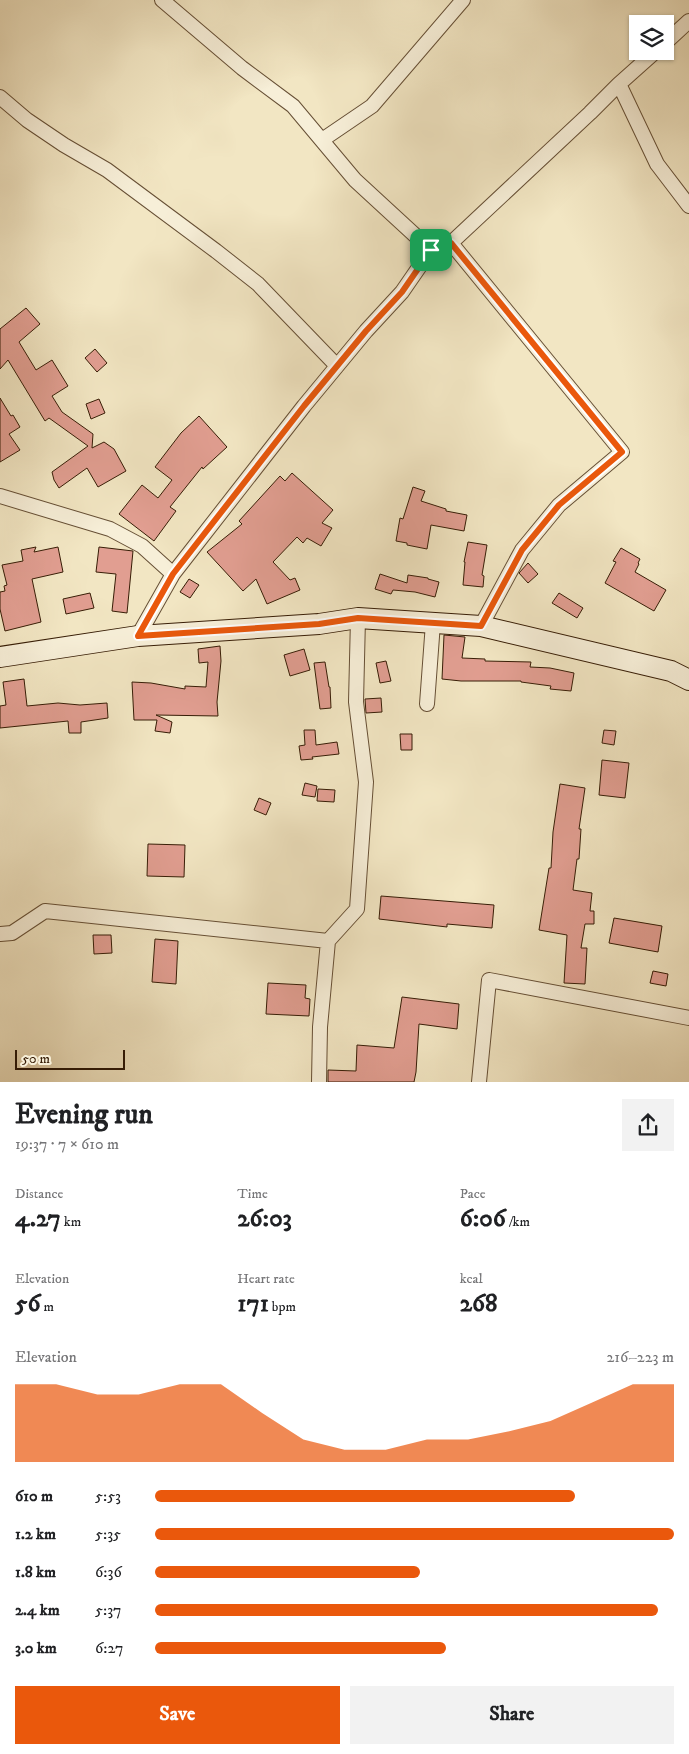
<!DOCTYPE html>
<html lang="en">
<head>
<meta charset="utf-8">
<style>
	:root { --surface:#fff; --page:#f2f2f2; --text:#202124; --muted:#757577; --accent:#ea580c }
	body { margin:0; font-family:"IM FELL DW Pica",serif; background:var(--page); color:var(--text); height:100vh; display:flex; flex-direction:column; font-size:19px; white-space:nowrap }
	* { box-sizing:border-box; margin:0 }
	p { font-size:16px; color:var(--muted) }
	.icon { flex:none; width:28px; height:28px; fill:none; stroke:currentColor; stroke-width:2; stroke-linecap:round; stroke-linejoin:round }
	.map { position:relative; height:1082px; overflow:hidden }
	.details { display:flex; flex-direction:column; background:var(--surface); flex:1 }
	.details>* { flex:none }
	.controls { position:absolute; left:629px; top:15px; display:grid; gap:10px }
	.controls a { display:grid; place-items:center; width:45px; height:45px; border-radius:0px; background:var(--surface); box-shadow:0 1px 4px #0004; font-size:25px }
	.scale { position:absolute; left:15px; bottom:12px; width:110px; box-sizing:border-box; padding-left:5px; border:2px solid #371d06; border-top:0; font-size:14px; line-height:18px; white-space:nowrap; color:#371d06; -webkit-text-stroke:4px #f7efd8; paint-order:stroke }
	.pin { position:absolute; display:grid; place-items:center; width:42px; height:42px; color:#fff; margin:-21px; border-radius:10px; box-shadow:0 2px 8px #0006 }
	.round { display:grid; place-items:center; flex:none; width:52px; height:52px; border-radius:0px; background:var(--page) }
	.overview { display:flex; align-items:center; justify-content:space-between; height:85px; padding:0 15px }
	h1 { font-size:28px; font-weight:700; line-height:38px }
	.stats { display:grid; grid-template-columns:repeat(3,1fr); gap:8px; height:85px; padding:5px 15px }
	.stats div { display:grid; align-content:center }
	.stats b { font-size:25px; font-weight:700 }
	.stats small { font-size:14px; font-weight:400 }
	.stats p { font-size:14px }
	.chart { height:140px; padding:10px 15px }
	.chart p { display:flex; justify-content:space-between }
	.chart svg { width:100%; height:90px; margin-top:5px; fill:var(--accent); opacity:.7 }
	.button { display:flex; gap:10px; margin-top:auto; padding:10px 15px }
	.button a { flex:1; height:58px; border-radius:0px; background:var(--accent); color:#fff; font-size:20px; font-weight:700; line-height:58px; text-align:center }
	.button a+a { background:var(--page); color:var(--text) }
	ul { padding:0 15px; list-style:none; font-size:16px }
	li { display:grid; grid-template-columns:80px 60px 1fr; align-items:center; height:38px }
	li i { height:12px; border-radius:6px; background:var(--accent) }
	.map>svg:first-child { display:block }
	.building { fill:#e19e91; stroke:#371d06 }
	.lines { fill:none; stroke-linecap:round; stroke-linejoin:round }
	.street-casing { stroke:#664f35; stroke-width:16 }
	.secondary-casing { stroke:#371d06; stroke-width:22 }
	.street { stroke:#f7efd8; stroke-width:14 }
	.secondary { stroke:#f7efd8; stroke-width:20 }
	.route-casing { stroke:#fff; stroke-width:10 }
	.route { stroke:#ea580c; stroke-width:6 }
</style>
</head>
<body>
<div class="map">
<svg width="689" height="1082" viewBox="0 0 689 1082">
	<rect width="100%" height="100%" fill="#f2e6c3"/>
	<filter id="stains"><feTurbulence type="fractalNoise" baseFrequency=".004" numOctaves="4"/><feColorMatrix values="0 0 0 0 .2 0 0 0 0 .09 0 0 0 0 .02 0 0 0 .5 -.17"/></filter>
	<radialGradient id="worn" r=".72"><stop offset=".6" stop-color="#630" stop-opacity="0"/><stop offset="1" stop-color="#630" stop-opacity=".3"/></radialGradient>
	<path class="building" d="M 26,308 L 40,324 L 19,342 L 36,370 L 52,360 L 68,386 L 52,396 L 62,412 L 93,434 L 92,448 L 104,442 L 114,449 L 126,471 L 98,487 L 87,468 L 59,488 L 54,480 L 52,472 L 88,446 L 49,418 L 45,421 L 8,360 L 0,369 L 0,329 Z
		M 95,349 L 107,363 L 97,372 L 85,358 Z
		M 0,398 L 11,416 L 13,415 L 20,427 L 9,434 L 20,450 L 0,462 Z
		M 99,399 L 105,413 L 91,419 L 86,404 Z
		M 199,416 L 227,447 L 203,469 L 202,467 L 170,507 L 176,511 L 154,541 L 119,514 L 142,485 L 158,498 L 172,480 L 155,467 L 181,433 Z
		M 292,473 L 333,510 L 322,523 L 332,528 L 321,546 L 307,538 L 303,543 L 297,537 L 273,562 L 290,580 L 295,578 L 300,590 L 267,604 L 256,579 L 243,591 L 207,552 L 242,524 L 239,521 L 280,476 L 285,481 Z
		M 413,487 L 425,491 L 421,501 L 446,509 L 446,511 L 467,515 L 464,531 L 431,525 L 427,549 L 407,545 L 407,543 L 396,541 L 400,518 L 403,519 Z
		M 468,542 L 487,545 L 482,575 L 484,576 L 483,587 L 463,585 L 465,562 L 464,562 Z
		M 36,547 L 34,552 L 58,547 L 63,572 L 32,579 L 41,622 L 5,631 L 0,609 L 0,592 L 5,591 L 4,586 L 7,585 L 2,565 L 23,561 L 21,550 Z
		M 99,547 L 133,551 L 127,613 L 112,611 L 116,574 L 96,572 Z
		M 621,548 L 640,559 L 638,563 L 639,564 L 635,572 L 666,590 L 654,611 L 605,583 L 616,562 L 613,561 Z
		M 528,563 L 538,574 L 528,583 L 519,573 Z
		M 380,574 L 407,583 L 408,575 L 428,578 L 428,579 L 439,582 L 435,597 L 415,592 L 393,590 L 391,594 L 375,589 Z
		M 189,579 L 199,585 L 190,598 L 180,592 Z
		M 90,593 L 94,608 L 66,614 L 63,599 Z
		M 559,593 L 583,608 L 577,618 L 552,603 Z
		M 444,635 L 465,637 L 462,658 L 485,659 L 485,661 L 531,662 L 530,667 L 550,668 L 574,673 L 571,691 L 550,689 L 551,686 L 521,682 L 521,681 L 461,681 L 442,679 Z
		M 220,646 L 221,661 L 217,702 L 218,716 L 156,715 L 172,722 L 170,733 L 155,731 L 157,720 L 134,720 L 132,682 L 151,683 L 185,689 L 185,686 L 206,687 L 208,662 L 199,663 L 198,649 Z
		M 304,649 L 310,670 L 290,676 L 284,655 Z
		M 386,661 L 391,681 L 380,683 L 376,663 Z
		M 325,662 L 329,687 L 330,687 L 331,708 L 320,709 L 314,663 Z
		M 24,679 L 27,706 L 58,703 L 80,705 L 107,703 L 108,718 L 81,722 L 81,733 L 69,733 L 68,721 L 0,728 L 0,706 L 6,705 L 3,682 Z
		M 381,698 L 382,712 L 366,713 L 365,699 Z
		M 304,730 L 315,730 L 316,745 L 337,742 L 339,754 L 312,757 L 313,759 L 301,760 L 299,746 L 305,745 Z
		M 604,730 L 616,731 L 614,745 L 602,743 Z
		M 400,734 L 412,734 L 412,750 L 401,750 Z
		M 602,760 L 629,763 L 625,798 L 599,795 Z
		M 305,783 L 317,786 L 315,797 L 302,795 Z
		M 560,784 L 585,788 L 579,829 L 581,829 L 579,859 L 577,859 L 573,890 L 592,893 L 590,911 L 594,911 L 594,924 L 585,924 L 581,948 L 587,948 L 585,984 L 564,983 L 567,935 L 539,930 L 549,868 L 551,868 L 553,832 Z
		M 318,789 L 335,790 L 334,802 L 317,801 Z
		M 259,798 L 271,803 L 266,815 L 254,810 Z
		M 148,844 L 185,845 L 184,877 L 147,876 Z
		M 381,896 L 494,905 L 492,928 L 447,924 L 447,927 L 379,919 Z
		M 614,918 L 662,926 L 658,952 L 609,943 Z
		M 93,935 L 111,935 L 112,953 L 94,954 Z
		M 155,939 L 178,941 L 176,984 L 152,982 Z
		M 653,971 L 668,974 L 666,986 L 650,983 Z
		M 268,983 L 306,985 L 305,998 L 310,999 L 309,1016 L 266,1014 Z
		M 402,997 L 459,1004 L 457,1029 L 419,1024 L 416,1072 L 414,1082 L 328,1082 L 328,1070 L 356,1071 L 357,1045 L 394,1048 Z"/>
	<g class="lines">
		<defs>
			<path id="street" d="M 162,0 L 242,68 L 293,106 L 355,180 L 431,250
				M 665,43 L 689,21
				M 619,84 L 657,164 L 689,206
				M 0,97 L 27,120 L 64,145 L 107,170 L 216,251 L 258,284 L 337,366
				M 322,140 L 372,106 L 463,0
				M 451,243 L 622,452 L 559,505 L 522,550 L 481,626
				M 0,496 L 110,529 L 142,546 L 173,574
				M 138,636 L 173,574 L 304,406 L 366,331 L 402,292 L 431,250 L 451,243 L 590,113 L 619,84 L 656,51
				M 427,704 L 433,623
				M 0,934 L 12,933 L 45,911 L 328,941
				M 319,1082 L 320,1027 L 328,941 L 357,909 L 366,782 L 356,702 L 358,618
				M 479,1082 L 489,980 L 689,1018"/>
			<path id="secondary" d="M 0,657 L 138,636 L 319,624 L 358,618 L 481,626 L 671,671 L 689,680"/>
		</defs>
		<use href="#street" class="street-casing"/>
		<use href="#secondary" class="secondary-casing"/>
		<use href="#street" class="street"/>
		<use href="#secondary" class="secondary"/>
	</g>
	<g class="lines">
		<defs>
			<path id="route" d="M 451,243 L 622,452 L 559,505 L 522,550 L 481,626 L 358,618 L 319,624 L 138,636 L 173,574 L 304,406 L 366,331 L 402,292 L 431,250 Z"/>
		</defs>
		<use href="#route" class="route-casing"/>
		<use href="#route" class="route"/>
	</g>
	<rect width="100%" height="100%" filter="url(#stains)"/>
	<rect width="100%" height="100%" fill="url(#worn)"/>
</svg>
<div class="controls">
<a><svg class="icon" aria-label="layers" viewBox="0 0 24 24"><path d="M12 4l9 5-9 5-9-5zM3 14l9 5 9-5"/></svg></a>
</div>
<div class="scale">50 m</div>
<div class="pin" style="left:431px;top:250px;background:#1e9e55"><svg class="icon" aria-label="arrive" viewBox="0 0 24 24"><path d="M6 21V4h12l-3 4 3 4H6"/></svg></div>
</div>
<section class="details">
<div class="overview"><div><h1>Evening run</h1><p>19:37 · 7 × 610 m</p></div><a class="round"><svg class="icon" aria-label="share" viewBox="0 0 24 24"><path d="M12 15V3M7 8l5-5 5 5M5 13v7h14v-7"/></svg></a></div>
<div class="stats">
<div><p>Distance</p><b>4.27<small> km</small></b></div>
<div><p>Time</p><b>26:03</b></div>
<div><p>Pace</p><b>6:06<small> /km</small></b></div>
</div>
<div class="stats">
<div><p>Elevation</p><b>56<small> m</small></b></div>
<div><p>Heart rate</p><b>171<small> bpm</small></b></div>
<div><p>kcal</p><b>268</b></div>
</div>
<div class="chart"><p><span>Elevation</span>216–223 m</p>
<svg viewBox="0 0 160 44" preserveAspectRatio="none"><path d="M0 44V6L10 6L20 11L30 11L40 6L50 6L60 20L70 33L80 38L90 38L100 33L110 33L120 29L130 24L140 15L150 6L160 6V44z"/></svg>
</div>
<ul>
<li><b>610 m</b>5:53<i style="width:81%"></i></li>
<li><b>1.2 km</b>5:35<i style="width:100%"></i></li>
<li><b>1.8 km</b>6:36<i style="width:51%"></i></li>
<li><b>2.4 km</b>5:37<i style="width:97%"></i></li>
<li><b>3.0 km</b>6:27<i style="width:56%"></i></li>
</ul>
<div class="button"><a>Save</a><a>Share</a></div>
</section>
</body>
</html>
